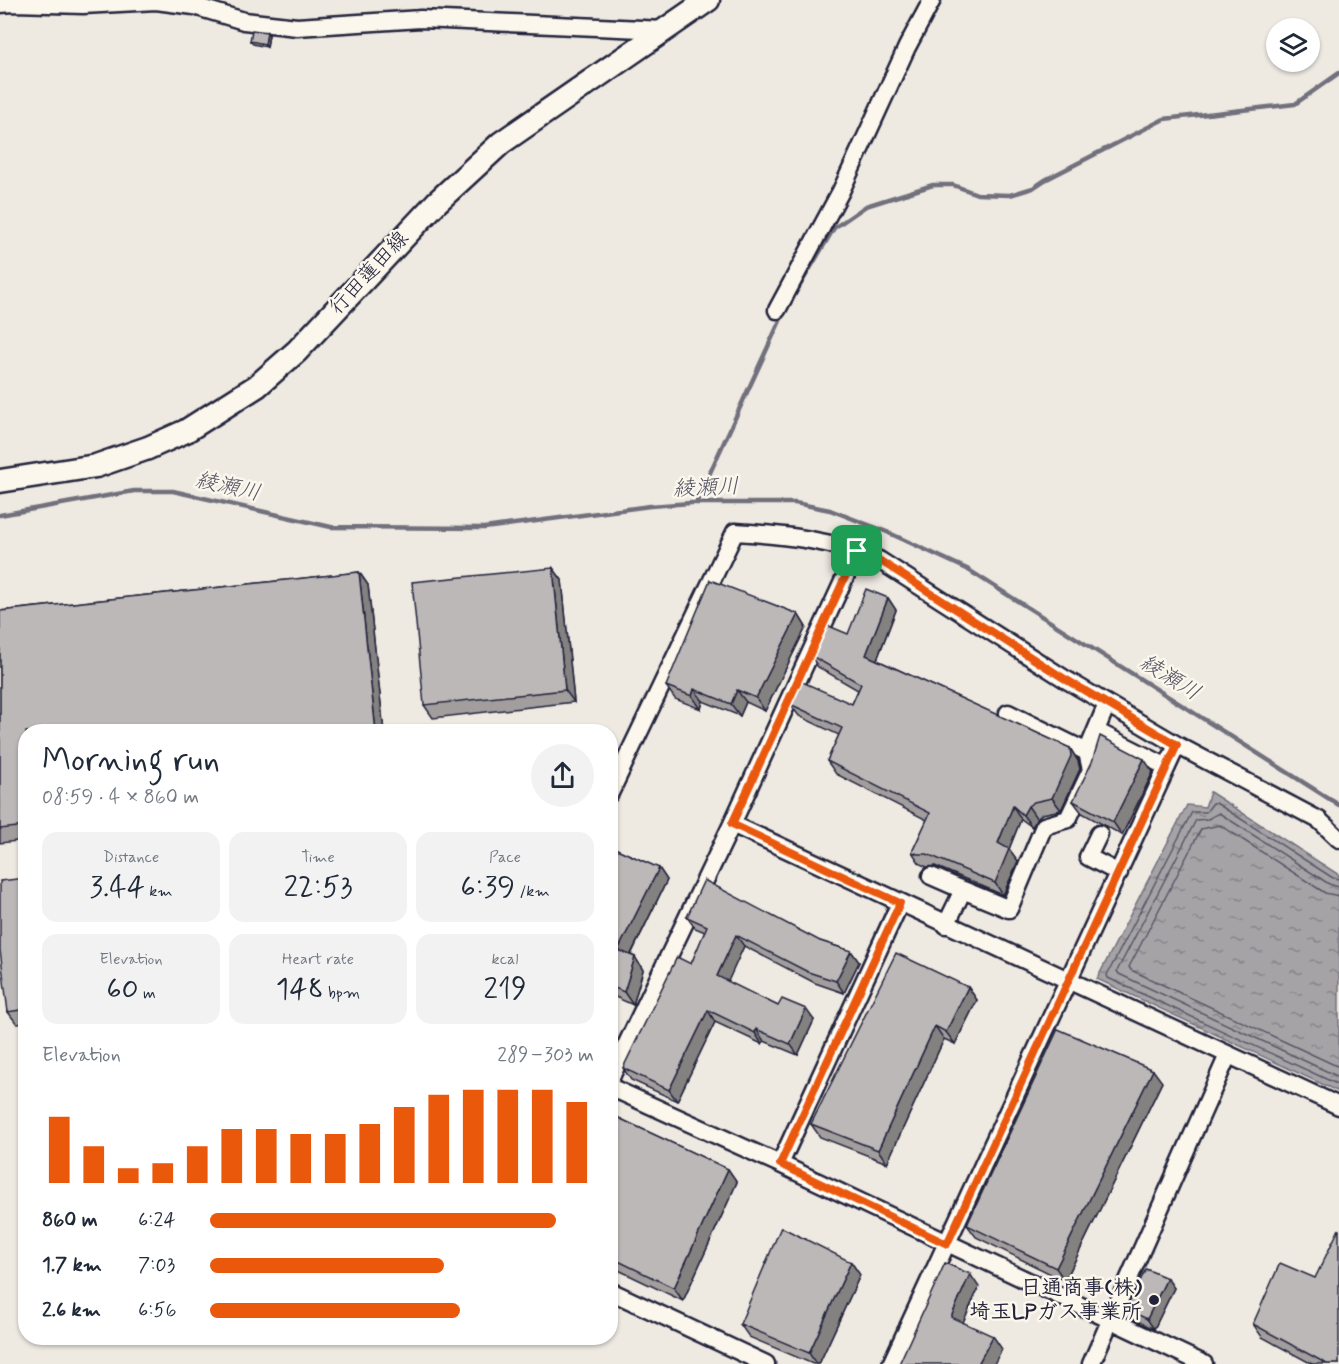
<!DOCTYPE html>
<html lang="en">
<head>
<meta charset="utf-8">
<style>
	:root { --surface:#fff; --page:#f2f2f3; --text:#1f2937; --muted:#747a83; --accent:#ea580c }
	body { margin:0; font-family:Mynerve,"Klee One",sans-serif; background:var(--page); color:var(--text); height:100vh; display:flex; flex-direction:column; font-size:22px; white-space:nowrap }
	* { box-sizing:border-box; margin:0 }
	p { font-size:20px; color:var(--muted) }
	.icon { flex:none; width:33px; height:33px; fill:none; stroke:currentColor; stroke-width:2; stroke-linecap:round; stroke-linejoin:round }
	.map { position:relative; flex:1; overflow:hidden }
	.panel { position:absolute; left:18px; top:724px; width:600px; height:621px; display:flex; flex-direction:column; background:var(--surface); border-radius:24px; box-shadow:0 2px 4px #0004 }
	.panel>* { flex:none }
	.controls { position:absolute; left:1266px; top:18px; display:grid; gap:12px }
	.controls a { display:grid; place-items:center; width:54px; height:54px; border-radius:50%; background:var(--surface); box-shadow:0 2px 4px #0004; font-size:30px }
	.pin { position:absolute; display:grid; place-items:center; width:51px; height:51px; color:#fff; margin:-26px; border-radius:12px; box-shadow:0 3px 9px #0006 }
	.round { display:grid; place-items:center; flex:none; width:63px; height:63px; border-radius:32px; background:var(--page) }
	.headline { display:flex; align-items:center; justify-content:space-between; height:102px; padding:0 24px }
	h1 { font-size:33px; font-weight:600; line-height:45px }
	.metrics { display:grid; grid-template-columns:repeat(3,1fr); gap:9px; height:102px; padding:6px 24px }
	.metrics div { display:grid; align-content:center; border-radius:15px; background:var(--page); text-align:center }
	.metrics b { font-size:30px; font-weight:600 }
	.metrics small { font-size:16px; font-weight:400 }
	.metrics p { font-size:16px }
	.chart { height:168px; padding:12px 24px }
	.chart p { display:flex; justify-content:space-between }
	.chart svg { width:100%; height:108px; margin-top:6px; stroke:var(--accent); stroke-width:6 }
	ul { padding:0 24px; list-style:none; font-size:20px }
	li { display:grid; grid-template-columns:96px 72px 1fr; align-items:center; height:45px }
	li i { height:15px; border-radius:8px; background:var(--accent) }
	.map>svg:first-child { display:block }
	.water { fill:url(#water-ripples); stroke:#716f7c; stroke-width:1.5 }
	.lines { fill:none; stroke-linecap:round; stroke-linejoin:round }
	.shore { stroke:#575666; stroke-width:1.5 }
	.stream { stroke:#716f7c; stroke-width:4.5 }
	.minor-casing { stroke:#22223b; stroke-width:21 }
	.major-casing { stroke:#22223b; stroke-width:27 }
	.minor { stroke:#fbf7ec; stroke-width:16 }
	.major { stroke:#fbf7ec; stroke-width:22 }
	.wall { fill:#a29e9e; stroke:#22223b; stroke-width:1.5 }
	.shaded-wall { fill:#848181; stroke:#22223b; stroke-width:1.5 }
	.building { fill:#bcb8b8; stroke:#22223b; stroke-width:1.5 }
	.route-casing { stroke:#fff; stroke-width:12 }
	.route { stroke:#ea580c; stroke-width:8 }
	.poi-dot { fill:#22223b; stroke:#fbf7ec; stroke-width:2 }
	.labels { text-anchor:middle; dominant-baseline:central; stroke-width:5; stroke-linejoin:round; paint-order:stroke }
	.street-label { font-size:21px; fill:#22223b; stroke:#fbf7ec }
	.poi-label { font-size:21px; font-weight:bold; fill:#22223b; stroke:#fbf7ec; text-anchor:end }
	.water-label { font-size:22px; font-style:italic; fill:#575666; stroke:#fbf7ec }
</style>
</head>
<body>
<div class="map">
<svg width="1339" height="1364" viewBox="0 0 1339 1364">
	<defs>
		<pattern id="water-ripples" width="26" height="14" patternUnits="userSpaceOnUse" patternTransform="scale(1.5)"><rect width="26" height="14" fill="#a6a3a7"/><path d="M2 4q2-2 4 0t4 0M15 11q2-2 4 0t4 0" fill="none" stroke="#878489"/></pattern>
	</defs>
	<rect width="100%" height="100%" fill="#eeeae2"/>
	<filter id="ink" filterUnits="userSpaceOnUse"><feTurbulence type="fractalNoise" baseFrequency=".0167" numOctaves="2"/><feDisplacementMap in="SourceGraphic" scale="12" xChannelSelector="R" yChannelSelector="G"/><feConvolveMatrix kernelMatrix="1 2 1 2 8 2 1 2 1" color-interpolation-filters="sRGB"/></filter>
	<g filter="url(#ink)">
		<path class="water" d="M 1210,792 L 1339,875 L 1339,1092 L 1097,979 L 1187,805 L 1205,807 Z"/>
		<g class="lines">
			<path class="shore" d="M 1339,879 L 1333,878 L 1216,803 L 1213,803 L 1206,812 L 1192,812 L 1107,975 L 1108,978 L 1339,1085
				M 1339,887 L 1329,884 L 1219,813 L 1208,819 L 1196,820 L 1117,971 L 1119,974 L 1339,1077
				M 1339,896 L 1325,893 L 1220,825 L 1201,829 L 1129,967 L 1131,970 L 1339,1067"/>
			<path class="stream" d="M 799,287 L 834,228 L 866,206 L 933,185 L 953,185 L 977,194 L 1010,195 L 1033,188 L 1045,180 L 1164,119 L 1295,104 L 1339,73
				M 696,503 L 784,312
				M 0,515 L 134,491 L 173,491 L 331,527 L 484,528 L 650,506 L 691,503 L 795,503 L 830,510 L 887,532 L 967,569 L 1339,805"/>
			<defs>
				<path id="minor" d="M 0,4 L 15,3 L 83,5 L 156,1 L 194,6 L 244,21 L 297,27 L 421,19 L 664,30
					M 777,310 L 841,191 L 907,47 L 932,0
					M 1008,713 L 1087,752 L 1107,704
					M 1096,731 L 1167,767
					M 1177,745 L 1319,820 L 1339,839
					M 610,793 L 735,532 C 786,535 832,540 879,560 L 1065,679 L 1177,745 L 891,1364
					M 732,824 L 1339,1106
					M 1099,834 L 1088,857 L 1119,873
					M 931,876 L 963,890
					M 946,925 L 963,890 L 1009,909 L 1044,826 L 1068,819 L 1091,770 L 1087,752
					M 610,1079 L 732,824 L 857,551
					M 610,1087 L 780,1164 L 1204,1364
					M 780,1164 L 900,903
					M 610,1291 L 766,1364
					M 1091,1364 L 1228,1055"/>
				<path id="major" d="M 0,481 L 96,466 L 148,448 L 186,431 L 257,386 L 297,351 L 437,202 L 501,143 L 708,0"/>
			</defs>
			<use href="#minor" class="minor-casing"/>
			<use href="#major" class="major-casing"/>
			<use href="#minor" class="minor"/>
			<use href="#major" class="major"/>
		</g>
		<path class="wall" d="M 269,35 L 267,47 L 253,44 L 250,41 Z
			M 553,568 L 562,580 L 574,702 L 433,718 L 424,705 Z
			M 359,572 L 368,585 L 384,732 L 26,732 L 26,840 L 0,843 L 0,611 Z
			M 888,598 L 896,610 L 877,660 L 1070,748 L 1078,761 L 1080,769 L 1061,810 L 1042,814 L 1037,819 L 1032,827 L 1021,819 L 1009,849 L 1018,861 L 1003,895 L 935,866 L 927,867 L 920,864 L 912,852 L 927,820 L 836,774 L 827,761 L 839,735 L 799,716 L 790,704 L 852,704 L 858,690 L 818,667 L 810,655 L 848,634 Z
			M 798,614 L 806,627 L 765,711 L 746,702 L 740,716 L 703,701 L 701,709 L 675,699 L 666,686 Z
			M 1153,772 L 1122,835 L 1082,813 L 1073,801 Z
			M 610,846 L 659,868 L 667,880 L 631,955 L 635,957 L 643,970 L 633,1005 L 611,995 L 610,995 Z
			M 26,878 L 26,1023 L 17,1024 L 8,1012 Z
			M 687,917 L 820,941 L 851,951 L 859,962 L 844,993 L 815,983 L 744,946 L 727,982 L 778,1006 L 814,1020 L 798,1055 L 764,1041 L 762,1044 L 715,1022 L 677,1101 L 631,1080 L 623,1068 L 691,964 L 705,932 L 695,928 Z
			M 968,987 L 977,1000 L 955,1044 L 944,1039 L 887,1163 L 820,1137 L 811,1124 Z
			M 1162,1082 L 1065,1281 L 976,1237 L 967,1225 Z
			M 610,1114 L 728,1169 L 737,1182 L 683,1301 L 610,1266 Z
			M 851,1262 L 860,1275 L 819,1364 L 813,1364 L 749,1337 L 740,1324 Z
			M 1167,1278 L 1174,1288 L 1154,1329 L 1133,1319 L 1126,1309 Z
			M 1315,1278 L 1339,1364 L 1312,1364 L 1262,1337 L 1253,1324 Z"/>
		<path class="shaded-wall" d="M 267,32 L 269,35 L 267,47 L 265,44 Z
			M 553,568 L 562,580 L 574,702 L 565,690 Z
			M 359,572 L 368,585 L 384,732 L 376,732 Z
			M 888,598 L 896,610 L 874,667 L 866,655 Z
			M 798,614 L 806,627 L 765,711 L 756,698 Z
			M 694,689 L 703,701 L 701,709 L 692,696 Z
			M 737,690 L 746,702 L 740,716 L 731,704 Z
			M 1070,748 L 1078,761 L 1080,769 L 1061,810 L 1052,798 Z
			M 1144,759 L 1153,772 L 1122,835 L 1113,822 Z
			M 1013,806 L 1021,819 L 1009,849 L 1018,861 L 1003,895 L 995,883 L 998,843 Z
			M 1028,806 L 1037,819 L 1032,827 L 1023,815 Z
			M 659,868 L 667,880 L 627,962 L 618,950 Z
			M 736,935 L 744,946 L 725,988 L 717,976 Z
			M 851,951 L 859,962 L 844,993 L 836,981 Z
			M 635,957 L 643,970 L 633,1005 L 624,992 Z
			M 968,987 L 977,1000 L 955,1044 L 946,1032 Z
			M 806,1009 L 814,1020 L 798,1055 L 790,1044 Z
			M 708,1010 L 715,1022 L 677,1101 L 669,1090 Z
			M 935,1026 L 944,1039 L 887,1163 L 878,1150 Z
			M 756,1029 L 764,1041 L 762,1044 L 755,1033 Z
			M 1153,1070 L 1162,1082 L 1065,1281 L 1056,1268 Z
			M 728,1169 L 737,1182 L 683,1301 L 674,1288 Z
			M 851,1262 L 860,1275 L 819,1364 L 816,1364 L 809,1353 Z
			M 970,1274 L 979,1287 L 960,1329 L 951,1317 Z
			M 1167,1278 L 1174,1288 L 1154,1329 L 1147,1319 Z
			M 993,1336 L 1002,1349 L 994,1364 L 978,1364 Z"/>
		<path class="building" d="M 252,30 L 267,32 L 265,44 L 250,41 Z
			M 553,568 L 565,690 L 424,705 L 412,582 Z
			M 359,572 L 376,732 L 26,732 L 26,826 L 0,829 L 0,611 Z
			M 710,580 L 798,614 L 756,698 L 737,690 L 731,704 L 694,689 L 692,696 L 666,686 Z
			M 866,589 L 888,598 L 866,655 L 1070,748 L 1071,756 L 1052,798 L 1034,802 L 1028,806 L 1023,815 L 1013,806 L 998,843 L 1009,849 L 995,883 L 927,854 L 918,854 L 912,852 L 930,813 L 827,761 L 842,728 L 790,704 L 798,680 L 852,704 L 861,684 L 810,655 L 824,624 L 848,634 Z
			M 1100,736 L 1144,759 L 1113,822 L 1073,801 L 1092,762 Z
			M 610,846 L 659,868 L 618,950 L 635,957 L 624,992 L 610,986 Z
			M 26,878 L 26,1009 L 8,1012 L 0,950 L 0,881 Z
			M 704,880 L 820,941 L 851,951 L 836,981 L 808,972 L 736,935 L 717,976 L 778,1006 L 782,999 L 806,1009 L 790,1044 L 756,1029 L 755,1033 L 708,1010 L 669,1090 L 623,1068 L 677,957 L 691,964 L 707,926 L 687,917 Z
			M 896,953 L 968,987 L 946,1032 L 935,1026 L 878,1150 L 811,1124 Z
			M 1058,1029 L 1153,1070 L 1056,1268 L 967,1225 Z
			M 610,1114 L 728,1169 L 674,1288 L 610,1257 Z
			M 781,1227 L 851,1262 L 809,1353 L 740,1324 Z
			M 1339,1229 L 1339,1364 L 1327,1364 L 1253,1324 L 1280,1263 L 1315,1278 Z
			M 945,1263 L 970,1274 L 951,1317 L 993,1336 L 978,1364 L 899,1364 Z
			M 1146,1269 L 1167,1278 L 1147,1319 L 1126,1309 Z"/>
	</g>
	<g class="lines" filter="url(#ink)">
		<defs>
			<path id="route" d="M 857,551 L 879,560 L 1065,679 L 1177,745 L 947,1244 L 780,1164 L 900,903 L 732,824 Z"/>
		</defs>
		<use href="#route" class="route-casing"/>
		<use href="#route" class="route"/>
	</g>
	<circle class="poi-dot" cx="1154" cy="1300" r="6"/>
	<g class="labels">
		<g class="street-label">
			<text transform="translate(369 273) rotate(-47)">行田蓮田線</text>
		</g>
		<g class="poi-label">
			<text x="1142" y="1288">日通商事(株)<tspan x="1142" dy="24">埼玉LPガス事業所</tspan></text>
		</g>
		<g class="water-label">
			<text transform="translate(228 487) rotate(13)">綾瀬川</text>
			<text transform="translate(706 488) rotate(-2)">綾瀬川</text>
			<text transform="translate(1170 678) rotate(32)">綾瀬川</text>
		</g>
	</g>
</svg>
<div class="controls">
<a><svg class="icon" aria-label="layers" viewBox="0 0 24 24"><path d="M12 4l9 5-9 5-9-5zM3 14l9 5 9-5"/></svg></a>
</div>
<div class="pin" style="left:857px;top:551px;background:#1e9e55"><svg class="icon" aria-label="arrive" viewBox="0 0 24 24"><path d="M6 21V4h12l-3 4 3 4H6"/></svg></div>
<section class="panel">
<div class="headline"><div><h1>Morning run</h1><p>08:59 · 4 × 860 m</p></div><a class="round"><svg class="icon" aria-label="share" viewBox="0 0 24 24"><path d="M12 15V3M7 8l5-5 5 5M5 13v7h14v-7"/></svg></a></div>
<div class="metrics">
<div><p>Distance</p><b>3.44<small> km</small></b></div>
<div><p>Time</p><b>22:53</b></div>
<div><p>Pace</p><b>6:39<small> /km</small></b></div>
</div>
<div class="metrics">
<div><p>Elevation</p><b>60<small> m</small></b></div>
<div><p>Heart rate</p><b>148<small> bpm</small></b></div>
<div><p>kcal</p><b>219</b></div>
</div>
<div class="chart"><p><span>Elevation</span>289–303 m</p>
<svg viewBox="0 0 160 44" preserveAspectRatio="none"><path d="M5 44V17M15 44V29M25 44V38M35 44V36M45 44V29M55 44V22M65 44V22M75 44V24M85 44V24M95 44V20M105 44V13M115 44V8M125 44V6M135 44V6M145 44V6M155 44V11"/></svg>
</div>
<ul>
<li><b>860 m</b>6:24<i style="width:90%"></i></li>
<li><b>1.7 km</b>7:03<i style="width:61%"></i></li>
<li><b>2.6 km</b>6:56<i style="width:65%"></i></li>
</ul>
</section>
</div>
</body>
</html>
